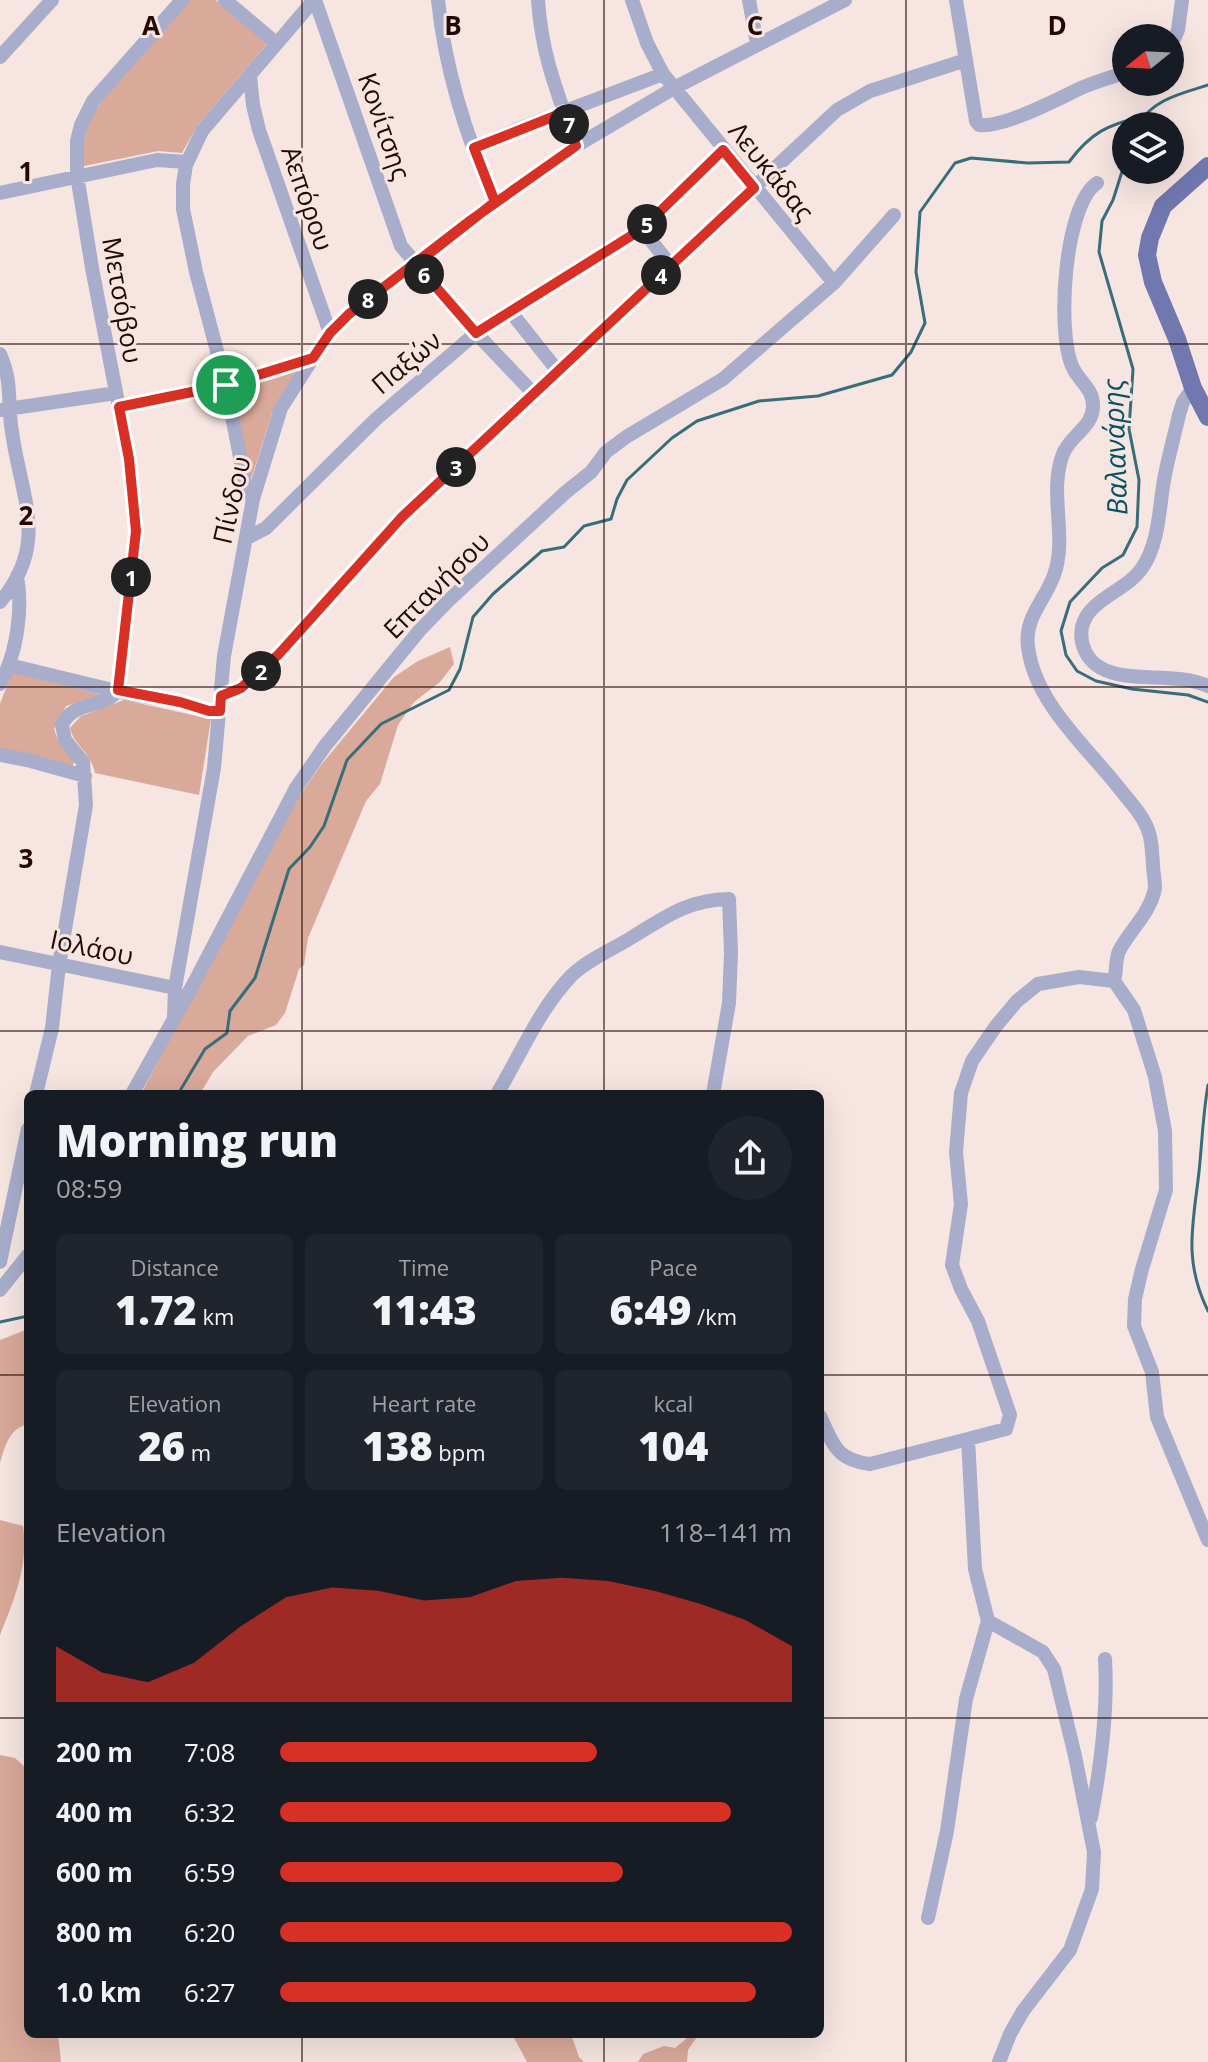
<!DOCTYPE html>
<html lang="en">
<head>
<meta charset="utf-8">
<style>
	:root { --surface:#171b24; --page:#20242c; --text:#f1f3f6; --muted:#9ea1a6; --accent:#d93025 }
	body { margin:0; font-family:"Open Sans",sans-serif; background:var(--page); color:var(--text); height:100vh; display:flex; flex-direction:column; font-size:30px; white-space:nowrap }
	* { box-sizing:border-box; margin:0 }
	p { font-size:26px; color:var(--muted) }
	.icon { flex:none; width:44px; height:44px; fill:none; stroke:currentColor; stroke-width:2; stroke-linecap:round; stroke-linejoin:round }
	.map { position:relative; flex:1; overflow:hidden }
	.side { position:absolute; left:24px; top:1090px; width:800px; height:948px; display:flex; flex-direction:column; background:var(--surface); border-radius:12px; box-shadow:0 8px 32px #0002 }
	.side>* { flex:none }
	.needle { width:52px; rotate:252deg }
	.buttons { position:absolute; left:1112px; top:24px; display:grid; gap:16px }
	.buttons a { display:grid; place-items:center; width:72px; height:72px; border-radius:50%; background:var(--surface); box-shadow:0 8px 32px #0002; font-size:40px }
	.pin { position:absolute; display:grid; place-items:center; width:68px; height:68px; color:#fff; margin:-34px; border:4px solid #fff; border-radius:50%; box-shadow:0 2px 8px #0007 }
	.km { position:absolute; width:40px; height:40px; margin:-20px; border-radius:50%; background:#222; color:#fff; font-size:22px; line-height:40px; text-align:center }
	.round { display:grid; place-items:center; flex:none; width:84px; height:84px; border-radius:42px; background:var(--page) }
	.summary { display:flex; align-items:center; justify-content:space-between; height:136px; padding:0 32px }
	h1 { font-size:44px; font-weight:800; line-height:60px }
	.stats { display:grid; grid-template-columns:repeat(3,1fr); gap:12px; height:136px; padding:8px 32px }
	.stats div { display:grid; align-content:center; border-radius:12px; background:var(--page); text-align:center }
	.stats b { font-size:40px; font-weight:800 }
	.stats small { font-size:22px; font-weight:400 }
	.stats p { font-size:22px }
	.chart { height:224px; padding:16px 32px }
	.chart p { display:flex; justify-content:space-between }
	.chart svg { width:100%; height:144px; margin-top:8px; fill:var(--accent); opacity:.7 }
	ul { padding:0 32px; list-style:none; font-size:26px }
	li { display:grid; grid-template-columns:128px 96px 1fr; align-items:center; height:60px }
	li i { height:20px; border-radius:10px; background:var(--accent) }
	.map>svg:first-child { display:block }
	.green { fill:#d9a99a }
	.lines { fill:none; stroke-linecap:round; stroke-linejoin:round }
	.stream { stroke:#386d7b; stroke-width:3 }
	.minor { stroke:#a7adcb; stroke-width:14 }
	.major { stroke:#7178af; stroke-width:18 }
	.route-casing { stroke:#fff; stroke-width:16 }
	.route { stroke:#d93025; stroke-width:10 }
	.grid { fill:none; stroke:#240903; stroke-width:2; stroke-opacity:0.55 }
	.labels { text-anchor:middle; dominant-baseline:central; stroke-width:6; stroke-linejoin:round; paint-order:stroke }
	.street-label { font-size:26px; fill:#240903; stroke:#f6e5e0 }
	.water-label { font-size:28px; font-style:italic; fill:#035363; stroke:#f6e5e0 }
	.grid-label { font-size:26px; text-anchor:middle; font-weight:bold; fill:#240903; stroke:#f6e5e0; stroke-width:6; stroke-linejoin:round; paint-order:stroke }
</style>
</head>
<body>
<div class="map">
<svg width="1208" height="2062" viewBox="0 0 1208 2062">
	<rect width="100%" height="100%" fill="#f6e5e0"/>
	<path class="green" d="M 188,0 L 216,0 L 267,44 L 197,126 L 182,153 L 158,151 L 84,166 L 81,158 L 88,122 L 106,95 Z
		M 299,368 L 272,413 L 252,477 L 249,478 L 230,388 Z
		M 450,647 L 454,664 L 440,682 L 414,702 L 398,725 L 380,784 L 366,801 L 308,938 L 304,965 L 299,969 L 285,1013 L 276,1025 L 248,1036 L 213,1072 L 200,1094 L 141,1094 L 291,808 L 321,765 L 394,677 L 418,661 Z
		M 12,672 L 103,695 L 66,706 L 54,729 L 58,740 L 77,759 L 72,766 L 0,750 L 0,704 Z
		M 124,700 L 211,719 L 199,795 L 95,773 C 90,751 73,744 70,728 L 81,716 Z
		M 28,1329 L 28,1424 C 9,1429 5,1446 0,1463 L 0,1340 Z
		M 0,1520 L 23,1526 C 29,1565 14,1600 0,1635 Z
		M 0,1755 L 15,1758 L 28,1770 L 28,2034 L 58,2034 L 61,2062 L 0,2062 Z
		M 512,2034 L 571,2034 L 579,2057 L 584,2062 L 527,2062 Z
		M 692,2034 L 699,2034 L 688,2050 L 687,2062 L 638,2062 L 643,2054 L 664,2046 L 675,2048 Z"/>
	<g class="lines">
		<path class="stream" d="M 1138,126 C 1150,100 1183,93 1208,85
			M 1126,159 L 1113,200 L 1102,221 L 1099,252 L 1133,369 L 1129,429 L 1139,480 L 1137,527 L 1123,555 L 1102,568 L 1070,602 L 1061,631 L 1066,655 L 1077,671 L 1096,681 L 1132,689 L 1188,695 L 1208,702
			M 1208,1085 C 1203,1114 1202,1143 1199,1172 C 1193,1225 1183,1260 1208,1311
			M 178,1094 L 205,1049 L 227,1033 L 230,1011 L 255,978 L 289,869 L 310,847 L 324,826 L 347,760 L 381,724 L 449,690 L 460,669 L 473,617 L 493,594 L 542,551 L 564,547 L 584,526 L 611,519 L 617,499 L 627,480 L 672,438 L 697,421 L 759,401 L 818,396 L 892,375 L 911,352 L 925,323 L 916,272 L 920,212 L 955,163 L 971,158 L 1028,163 L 1069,162 C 1091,132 1108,125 1143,116
			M 0,1322 L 28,1316"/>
		<path class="minor" d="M 225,0 L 276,43
			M 315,0 L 401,246 L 476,333 L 533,393
			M 438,0 C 445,69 467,139 495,202
			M 538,0 C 542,58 558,93 576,146
			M 632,0 L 647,43 L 663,74 L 834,283
			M 749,0 L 757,44
			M 956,0 L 976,121 L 979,125 C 1003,128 1056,100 1079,89 C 1094,82 1110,78 1126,72
			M 1170,48 L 1178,30 L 1182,0
			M 0,57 L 52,0
			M 250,76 L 253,105 L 259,130 L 330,333
			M 474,148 L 518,129 L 663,74
			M 1097,183 C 1064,205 1056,333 1073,368 C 1079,381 1093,389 1093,405 C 1094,427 1070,435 1063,454 C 1048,492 1068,536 1054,575 C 1045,601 1024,617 1028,647 C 1035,703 1086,746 1119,788 C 1130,802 1144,816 1149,833 C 1152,842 1152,854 1153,864 C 1153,871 1155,880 1155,888 C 1151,912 1130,930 1119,951 C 1115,960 1117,971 1114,981
			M 0,193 L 157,160 L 187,162
			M 642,229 L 671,266
			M 510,311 L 557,370
			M 0,354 C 13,383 7,402 12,432 C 21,497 50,544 0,602
			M 1193,388 L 1183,402 L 1179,415 C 1174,437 1168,458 1164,480 C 1159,509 1159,544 1142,568 C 1127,591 1088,599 1082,627 C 1079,643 1086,660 1101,668 C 1129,684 1174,671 1208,686
			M 119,407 L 226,385 L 313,358
			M 0,410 L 116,393
			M 253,499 L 245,483 L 226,385 L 196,272 L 183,209 L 183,184 L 186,165 L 202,131 L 314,0
			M 247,538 L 266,528 L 376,419 L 476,333 L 642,229 L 723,150
			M 9,665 L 129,694 L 180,702 L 209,711 L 220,711
			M 0,684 C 17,653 23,610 17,576
			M 221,696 L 241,688 L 278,655 L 402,517 L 837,110 L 870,91 L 966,60
			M 0,755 L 27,760 L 85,776
			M 0,952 L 175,988
			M 174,1018 L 175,988 L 214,768 L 224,656 L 253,499 L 281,408 L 325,339 L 339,323 L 471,220 L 576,146 L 674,88 L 845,0
			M 36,1094 L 52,1028 L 59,965 L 86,805 L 83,762 L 65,740 L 62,725 C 73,700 105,709 118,690 L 136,542 L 136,519 L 129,459 L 92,268 L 77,175 L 77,141 L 81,125 L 93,101 L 182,0
			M 132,1094 L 194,983 L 296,788 L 325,746 L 419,631 L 450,599 L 566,492 L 591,472 L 606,452 L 626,437 L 723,379 L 834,283 L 894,215
			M 497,1094 C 521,1054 539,1009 572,975 C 590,958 614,949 634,936 C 667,916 688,900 729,899 L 731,953 L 729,1003 L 713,1094
			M 0,1262 L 28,1129
			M 0,1290 L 28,1255
			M 820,1416 C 833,1444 836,1460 870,1464 L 968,1439 L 975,1569 L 988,1621 L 1043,1652 L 1054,1669 L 1075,1756 L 1094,1852 L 1092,1889 L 1070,1950 L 1023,2011 L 1010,2034 L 999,2062
			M 968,1439 L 1006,1429 L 1010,1415 L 978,1321 L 961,1289 L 952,1265 L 961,1204 L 956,1152 L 961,1093 L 972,1061 L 996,1026 L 1017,1001 L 1038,984 L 1079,977 L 1114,981 L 1134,1010 L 1155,1077 L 1165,1131 L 1166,1190 L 1142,1269 L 1135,1299 L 1134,1326 L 1152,1372 L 1157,1417 L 1208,1540
			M 1091,1818 C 1100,1770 1108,1708 1105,1659
			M 928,1918 L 947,1831 L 966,1699 L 988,1621"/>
		<path class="major" d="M 1208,166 L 1163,206 L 1150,238 L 1147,255 L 1153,282 L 1177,339 L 1193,388 L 1208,417"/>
	</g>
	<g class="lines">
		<defs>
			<path id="route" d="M 226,385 L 119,407 L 129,459 L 136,531 L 118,690 L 180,702 L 209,711 L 220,711 L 221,696 L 241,688 L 278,655 L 402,517 L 754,188 L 723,150 L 642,229 L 476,333 L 416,264 L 495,202 L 474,148 L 565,112 L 576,146 L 471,220 L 349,314 L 330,333 L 313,358 L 226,385"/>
		</defs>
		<use href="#route" class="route-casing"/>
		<use href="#route" class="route"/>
	</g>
	<path class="grid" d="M 302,0 L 302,1094M 604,0 L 604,1094M 906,0 L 906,2062M 0,344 L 1208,344M 0,687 L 1208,687M 0,1031 L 1208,1031M 0,1375 L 28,1375M 820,1375 L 1208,1375M 0,1718 L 28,1718M 820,1718 L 1208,1718M 302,2034 L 302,2062M 604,2034 L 604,2062"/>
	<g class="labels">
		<g class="street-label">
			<text transform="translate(385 126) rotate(71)">Κονίτσης</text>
			<text transform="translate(772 171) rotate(51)">Λευκάδας</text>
			<text transform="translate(308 198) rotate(71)">Αεπόρου</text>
			<text transform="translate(123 300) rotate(80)">Μετσόβου</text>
			<text transform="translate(406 362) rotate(-40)">Παξών</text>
			<text transform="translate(231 500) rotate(-77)">Πίνδου</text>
			<text transform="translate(436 585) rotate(-45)">Επτανήσου</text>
			<text transform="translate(92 947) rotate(12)">Ιολάου</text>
		</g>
		<g class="water-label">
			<text transform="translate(1114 447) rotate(-92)">Βαλανάρης</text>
		</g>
	</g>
	<g class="grid-label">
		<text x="151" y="35">A</text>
		<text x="453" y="35">B</text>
		<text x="755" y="35">C</text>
		<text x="1057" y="35">D</text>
		<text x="26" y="181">1</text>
		<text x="26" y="525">2</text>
		<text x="26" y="868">3</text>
	</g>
</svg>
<div class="buttons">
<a><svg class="needle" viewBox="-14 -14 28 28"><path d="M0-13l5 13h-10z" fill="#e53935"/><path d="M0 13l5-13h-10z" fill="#9ea1a6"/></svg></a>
<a><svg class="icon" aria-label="layers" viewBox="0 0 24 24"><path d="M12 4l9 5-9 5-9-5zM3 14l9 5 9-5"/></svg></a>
</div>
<div class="pin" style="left:226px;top:385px;background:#1e9e55"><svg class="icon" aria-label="arrive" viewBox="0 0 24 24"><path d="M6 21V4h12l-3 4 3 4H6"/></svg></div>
<b class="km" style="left:131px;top:577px">1</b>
<b class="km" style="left:261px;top:671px">2</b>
<b class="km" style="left:456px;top:467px">3</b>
<b class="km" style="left:661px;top:275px">4</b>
<b class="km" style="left:647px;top:224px">5</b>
<b class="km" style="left:424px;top:274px">6</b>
<b class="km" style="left:569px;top:124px">7</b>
<b class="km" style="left:368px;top:299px">8</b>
<section class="side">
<div class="summary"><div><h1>Morning run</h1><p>08:59</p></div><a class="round"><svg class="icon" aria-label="share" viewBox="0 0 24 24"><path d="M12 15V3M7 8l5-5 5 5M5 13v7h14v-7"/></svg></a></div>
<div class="stats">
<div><p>Distance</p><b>1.72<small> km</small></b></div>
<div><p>Time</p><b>11:43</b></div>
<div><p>Pace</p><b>6:49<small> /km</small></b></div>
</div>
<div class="stats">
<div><p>Elevation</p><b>26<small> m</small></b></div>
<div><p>Heart rate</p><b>138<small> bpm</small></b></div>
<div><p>kcal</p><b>104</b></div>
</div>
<div class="chart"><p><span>Elevation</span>118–141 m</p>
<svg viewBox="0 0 160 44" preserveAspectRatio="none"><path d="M0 44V27L10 35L20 38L30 32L40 21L50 12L60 9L70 10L80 13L90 12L100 7L110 6L120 7L130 10L140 14L150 19L160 27V44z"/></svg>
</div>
<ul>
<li><b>200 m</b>7:08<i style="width:62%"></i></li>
<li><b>400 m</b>6:32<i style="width:88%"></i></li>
<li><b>600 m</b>6:59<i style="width:67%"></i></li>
<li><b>800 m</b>6:20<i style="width:100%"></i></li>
<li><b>1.0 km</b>6:27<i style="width:93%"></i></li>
</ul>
</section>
</div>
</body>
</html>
